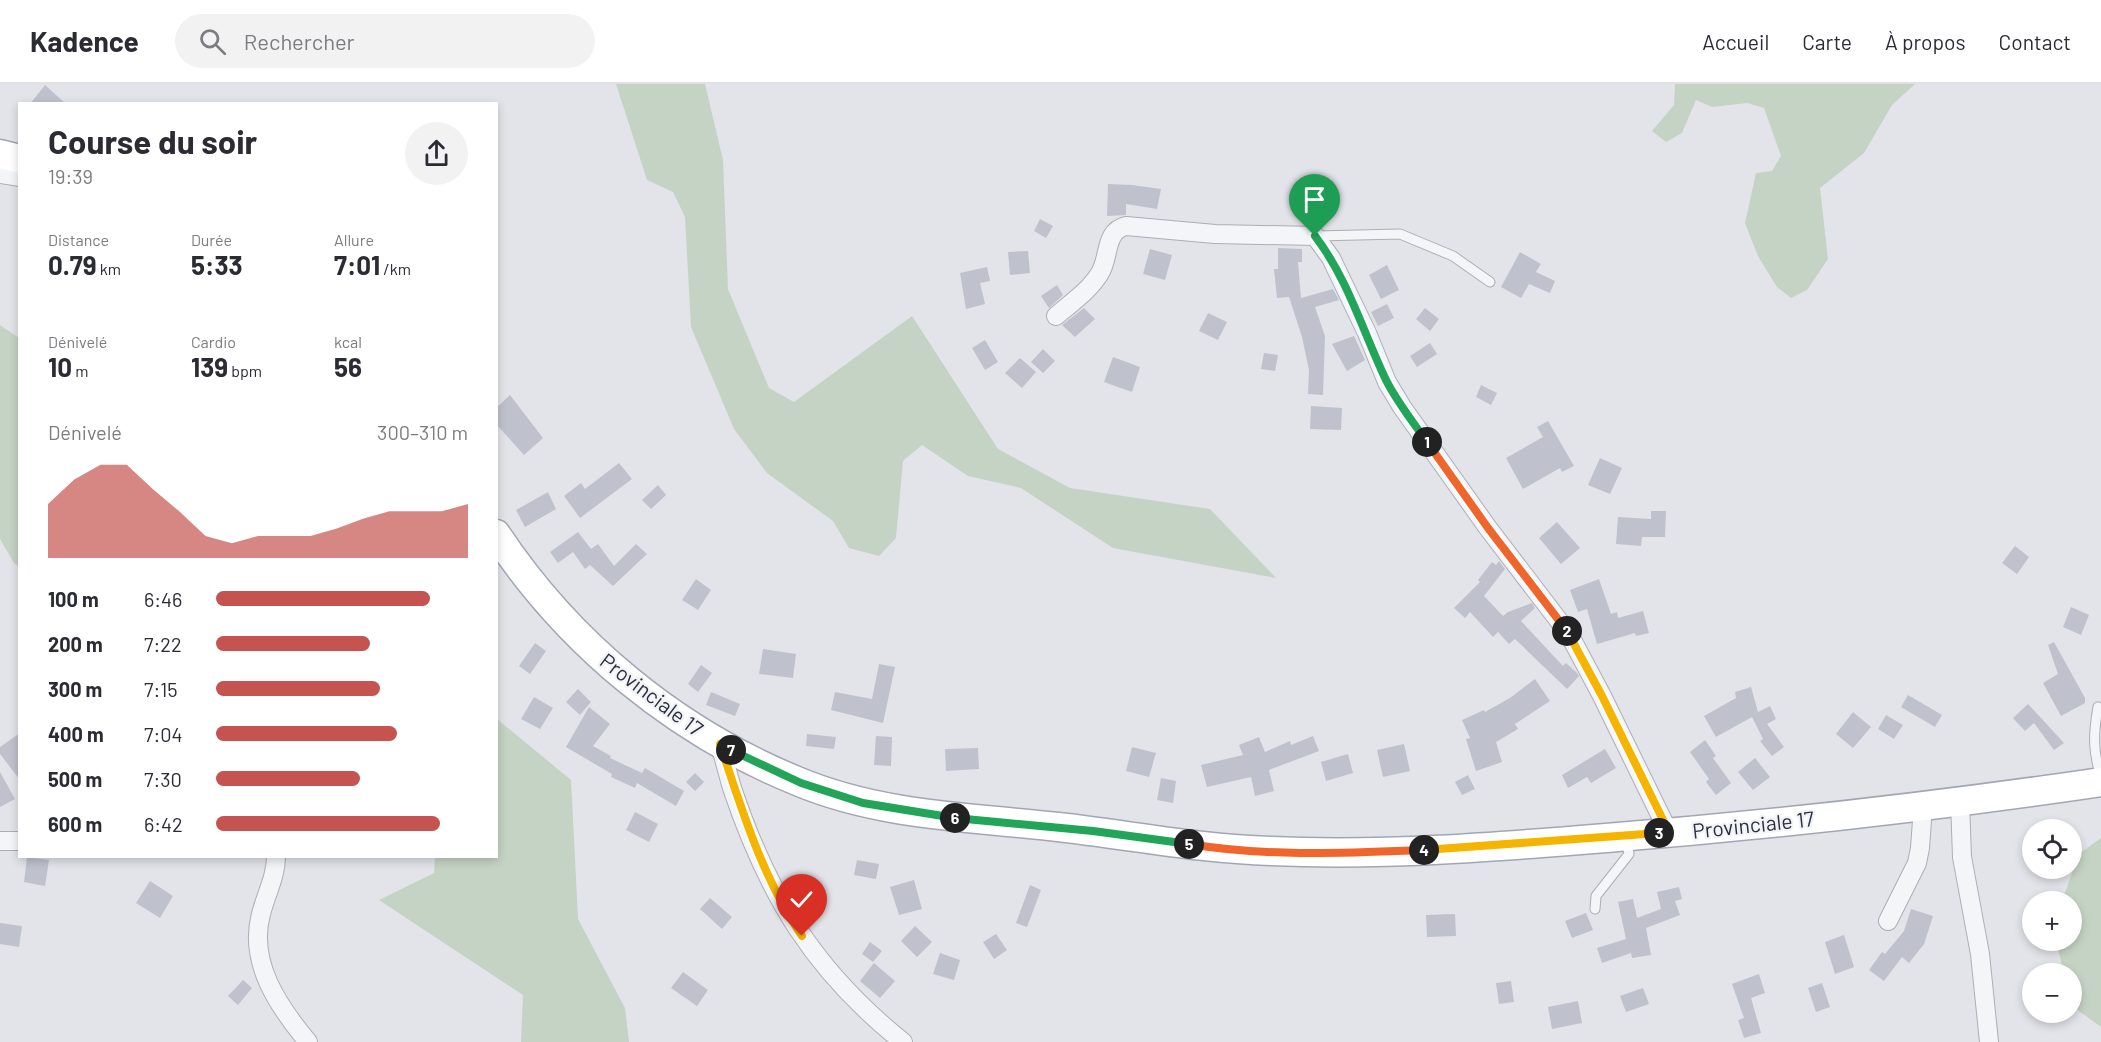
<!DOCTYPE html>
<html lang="fr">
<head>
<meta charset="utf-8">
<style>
	:root { --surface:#fff; --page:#f2f2f3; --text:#2b2b33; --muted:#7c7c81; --line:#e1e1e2; --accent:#c55350 }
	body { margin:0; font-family:Barlow,sans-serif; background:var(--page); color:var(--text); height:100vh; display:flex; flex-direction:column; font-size:22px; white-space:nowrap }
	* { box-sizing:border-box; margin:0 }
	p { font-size:20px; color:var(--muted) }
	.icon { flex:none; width:33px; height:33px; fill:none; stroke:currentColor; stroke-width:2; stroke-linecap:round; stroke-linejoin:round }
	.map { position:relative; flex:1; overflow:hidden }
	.sheet { position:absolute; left:18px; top:18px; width:480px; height:756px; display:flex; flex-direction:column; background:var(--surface); border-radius:0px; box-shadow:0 3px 9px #0003 }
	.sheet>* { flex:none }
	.tools { position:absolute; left:2022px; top:735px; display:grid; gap:12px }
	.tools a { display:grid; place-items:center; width:60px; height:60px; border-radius:50%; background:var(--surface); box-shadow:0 3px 9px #0003; font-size:30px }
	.pin { position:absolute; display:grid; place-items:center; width:51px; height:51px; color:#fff; margin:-62px -26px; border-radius:50% 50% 50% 0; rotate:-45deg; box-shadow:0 0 6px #0007 }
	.pin .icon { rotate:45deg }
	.km { position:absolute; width:30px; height:30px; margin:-15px; border-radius:50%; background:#222; color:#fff; font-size:16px; line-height:30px; text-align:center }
	.round { display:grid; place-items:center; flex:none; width:63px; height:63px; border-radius:32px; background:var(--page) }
	.summary { display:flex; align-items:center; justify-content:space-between; height:102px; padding:0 30px }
	h1 { font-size:33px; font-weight:700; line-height:45px }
	.figures { display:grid; grid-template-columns:repeat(3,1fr); gap:9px; height:102px; padding:6px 30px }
	.figures div { display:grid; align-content:center }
	.figures b { font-size:26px; font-weight:700 }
	.figures small { font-size:16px; font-weight:400 }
	.figures p { font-size:16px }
	.chart { height:168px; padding:12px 30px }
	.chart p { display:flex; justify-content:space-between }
	.chart svg { width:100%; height:108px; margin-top:6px; fill:var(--accent); opacity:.7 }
	ul { padding:0 30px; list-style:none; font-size:20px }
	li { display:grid; grid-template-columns:96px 72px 1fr; align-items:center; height:45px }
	li i { height:15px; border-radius:8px; background:var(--accent) }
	header { display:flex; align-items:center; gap:36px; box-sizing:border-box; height:84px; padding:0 30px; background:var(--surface); border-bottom:2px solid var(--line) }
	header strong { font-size:28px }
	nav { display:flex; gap:33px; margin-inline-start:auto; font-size:21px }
	.search { width:420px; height:54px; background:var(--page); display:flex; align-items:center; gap:15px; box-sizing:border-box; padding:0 21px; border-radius:33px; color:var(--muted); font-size:22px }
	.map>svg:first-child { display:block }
	.green { fill:#c5d3c4 }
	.building { fill:#bfc2cc }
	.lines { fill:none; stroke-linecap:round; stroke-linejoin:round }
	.lane-casing { stroke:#abaeb6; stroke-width:11 }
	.street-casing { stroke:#abaeb6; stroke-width:20 }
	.primary-casing { stroke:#a2a6b4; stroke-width:31 }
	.lane { stroke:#f4f5f8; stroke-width:9 }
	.street { stroke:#f4f5f8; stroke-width:18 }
	.primary { stroke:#fff; stroke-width:28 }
	.split-1-casing { stroke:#fff; stroke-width:12 }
	.split-2-casing { stroke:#fff; stroke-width:12 }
	.split-3-casing { stroke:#fff; stroke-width:12 }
	.split-4-casing { stroke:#fff; stroke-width:12 }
	.split-5-casing { stroke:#fff; stroke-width:12 }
	.split-6-casing { stroke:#fff; stroke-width:12 }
	.split-7-casing { stroke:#fff; stroke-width:12 }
	.split-8-casing { stroke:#fff; stroke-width:12 }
	.split-1 { stroke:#22a559; stroke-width:8 }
	.split-2 { stroke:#f0652b; stroke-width:8 }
	.split-3 { stroke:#f5b400; stroke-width:8 }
	.split-4 { stroke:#f5b400; stroke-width:8 }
	.split-5 { stroke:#f0652b; stroke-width:8 }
	.split-6 { stroke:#22a559; stroke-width:8 }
	.split-7 { stroke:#22a559; stroke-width:8 }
	.split-8 { stroke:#f5b400; stroke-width:8 }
	.labels { text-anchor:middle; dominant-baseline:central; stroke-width:4.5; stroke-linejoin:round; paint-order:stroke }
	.street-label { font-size:21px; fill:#2b2f40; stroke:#f1f3f7 }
</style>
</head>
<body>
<header>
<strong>Kadence</strong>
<div class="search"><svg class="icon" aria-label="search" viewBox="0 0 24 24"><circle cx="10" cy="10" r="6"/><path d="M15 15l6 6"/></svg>Rechercher</div>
<nav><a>Accueil</a><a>Carte</a><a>À propos</a><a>Contact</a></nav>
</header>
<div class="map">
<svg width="2101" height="958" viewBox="0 0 2101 958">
	<rect width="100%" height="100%" fill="#e2e4e9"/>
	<path class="green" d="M 616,0 L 705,0 L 723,76 L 728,205 L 769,304 L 794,318 L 912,232 L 998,365 L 1070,404 L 1210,425 L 1276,494 L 1113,464 L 1021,404 L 968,392 L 922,361 L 903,377 L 896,454 L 879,472 L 849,464 L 833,437 L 767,389 L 734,345 L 691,243 L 685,133 L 673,108 L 647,96 Z
		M 1675,0 L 1915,0 L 1892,21 L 1864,69 L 1820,104 L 1828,175 L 1807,206 L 1791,214 L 1777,203 L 1758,172 L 1745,139 L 1756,89 L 1772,87 L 1781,72 L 1764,24 L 1747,19 L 1712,23 L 1696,16 L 1682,49 L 1666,58 L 1652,47 L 1674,21 Z
		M 0,241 L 19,254 L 19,483 L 14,479 L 0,455 Z
		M 497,635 L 571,696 L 578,835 L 625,924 L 629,958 L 521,958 L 523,911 L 379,816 L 434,789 L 435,773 L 496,772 Z
		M 2101,754 L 2101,943 L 2072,922 L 2072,890 L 2064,889 L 2056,857 L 2072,856 L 2072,818 L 2062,817 L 2079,770 Z"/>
	<path class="building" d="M 45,1 L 66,20 L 30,20 Z
		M 1108,100 L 1132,101 L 1161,105 L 1157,125 L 1126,120 L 1126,131 L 1107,132 Z
		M 1040,135 L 1053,142 L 1046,154 L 1034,147 Z
		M 1278,164 L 1302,165 L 1302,178 L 1298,178 L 1301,214 L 1333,205 L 1339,216 L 1315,223 L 1325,252 L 1323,311 L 1308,310 L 1309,286 L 1302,253 L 1289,213 L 1277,214 L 1274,185 L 1278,185 Z
		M 1150,165 L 1172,171 L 1165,196 L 1143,190 Z
		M 1028,167 L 1030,189 L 1010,191 L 1008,168 Z
		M 1520,168 L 1541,180 L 1536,188 L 1555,197 L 1550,209 L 1529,200 L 1521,214 L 1501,203 Z
		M 1387,181 L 1399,206 L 1381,215 L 1369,191 Z
		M 987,183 L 990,197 L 980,199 L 985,220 L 966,225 L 960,189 Z
		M 1057,201 L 1063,211 L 1049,224 L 1041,212 Z
		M 1387,220 L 1394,234 L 1378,242 L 1371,228 Z
		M 1084,224 L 1095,235 L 1075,253 L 1062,241 Z
		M 1425,224 L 1439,235 L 1430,247 L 1416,235 Z
		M 1208,229 L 1227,238 L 1218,256 L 1199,247 Z
		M 1354,252 L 1365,276 L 1347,287 L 1332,260 Z
		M 985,256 L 998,278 L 985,286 L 972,264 Z
		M 1430,259 L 1437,270 L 1417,283 L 1410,272 Z
		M 1043,265 L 1055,277 L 1043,289 L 1031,278 Z
		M 1264,269 L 1278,271 L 1275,287 L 1261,285 Z
		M 1113,273 L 1140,283 L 1132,308 L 1104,298 Z
		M 1020,274 L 1036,288 L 1022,304 L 1005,289 Z
		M 1481,301 L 1497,309 L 1491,321 L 1476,313 Z
		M 510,311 L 543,354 L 524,371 L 496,340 L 496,324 Z
		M 1311,322 L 1342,324 L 1341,346 L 1310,345 Z
		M 1548,337 L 1574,382 L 1562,388 L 1560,384 L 1523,405 L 1506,374 L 1543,353 L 1537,343 Z
		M 1600,374 L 1622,384 L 1610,410 L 1588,401 Z
		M 619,379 L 632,395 L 580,434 L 564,412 L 581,399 L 585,405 Z
		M 658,401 L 666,411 L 651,425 L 642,416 Z
		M 548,408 L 556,425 L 525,443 L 516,426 Z
		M 1651,427 L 1666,427 L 1665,453 L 1642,453 L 1641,462 L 1616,460 L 1618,433 L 1651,435 Z
		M 1557,438 L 1580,464 L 1561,480 L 1539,454 Z
		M 578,448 L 591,465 L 598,460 L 614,482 L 636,460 L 647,470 L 613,502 L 590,481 L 585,485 L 573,468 L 558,479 L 550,468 Z
		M 2015,462 L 2029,473 L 2017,490 L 2002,479 Z
		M 1499,477 L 1505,485 L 1484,512 L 1503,532 L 1508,528 L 1532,519 L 1535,524 L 1521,537 L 1563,582 L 1566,579 L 1577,589 L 1579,592 L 1567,605 L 1515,555 L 1509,560 L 1498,548 L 1493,553 L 1470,528 L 1465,534 L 1454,524 L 1480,498 L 1478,496 L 1492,478 L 1496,481 Z
		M 696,495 L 711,506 L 698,526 L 682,516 Z
		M 1599,495 L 1611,530 L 1617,528 L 1618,534 L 1643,527 L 1649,549 L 1636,552 L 1635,549 L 1597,560 L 1587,525 L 1578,528 L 1570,506 Z
		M 2071,523 L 2089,531 L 2081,551 L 2063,543 Z
		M 2054,558 L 2085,614 L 2085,619 L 2061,632 L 2043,599 L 2058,590 L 2048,561 Z
		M 535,559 L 546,567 L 530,590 L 519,582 Z
		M 763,565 L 796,570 L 793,594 L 759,590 Z
		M 879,580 L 895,583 L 883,639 L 831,626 L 835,608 L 872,615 Z
		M 701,581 L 712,589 L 698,608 L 688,600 Z
		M 1535,595 L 1550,617 L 1515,640 L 1518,645 L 1496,658 L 1502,678 L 1476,687 L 1466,655 L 1470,654 L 1462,636 L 1484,626 L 1485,628 L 1510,614 Z
		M 1751,603 L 1758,628 L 1770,622 L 1776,635 L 1767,640 L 1784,663 L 1772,672 L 1760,657 L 1763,655 L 1752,633 L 1716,653 L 1704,632 L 1736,614 L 1735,608 Z
		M 578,605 L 591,618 L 580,631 L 566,618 Z
		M 711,608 L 740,620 L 735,632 L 706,621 Z
		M 1908,611 L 1942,631 L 1935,643 L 1901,623 Z
		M 534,613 L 553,624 L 540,645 L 521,635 Z
		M 2028,620 L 2064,659 L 2054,666 L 2034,639 L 2025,647 L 2013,634 Z
		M 589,623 L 610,640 L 593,662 L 611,672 L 610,674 L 642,689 L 645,684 L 684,707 L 676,722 L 637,699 L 635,704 L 611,693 L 612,690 L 566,663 Z
		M 1853,628 L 1871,643 L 1853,664 L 1836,650 Z
		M 1886,631 L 1903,641 L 1894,655 L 1878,645 Z
		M 20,649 L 20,696 L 0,670 L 0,663 Z
		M 807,650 L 836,653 L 834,665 L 806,662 Z
		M 876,652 L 892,653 L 891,682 L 874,681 Z
		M 1313,652 L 1319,667 L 1269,686 L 1274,707 L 1255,712 L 1251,693 L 1207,703 L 1201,681 L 1243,671 L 1239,661 L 1259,653 L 1265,668 L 1290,657 L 1291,661 Z
		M 1705,656 L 1716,672 L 1713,674 L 1731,699 L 1716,711 L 1706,698 L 1709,695 L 1690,668 Z
		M 1404,660 L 1410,687 L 1383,693 L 1377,666 Z
		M 1132,663 L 1156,669 L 1149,693 L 1126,687 Z
		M 978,664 L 979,685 L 946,687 L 945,665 Z
		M 1605,665 L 1616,684 L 1591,699 L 1587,693 L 1568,704 L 1562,691 Z
		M 1348,670 L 1353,689 L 1326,697 L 1321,678 Z
		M 1755,674 L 1770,693 L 1753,706 L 1738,688 Z
		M 0,688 L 15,715 L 0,723 Z
		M 695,689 L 704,698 L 695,707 L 686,698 Z
		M 1468,691 L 1475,705 L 1462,711 L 1455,698 Z
		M 1161,694 L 1176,697 L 1173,719 L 1157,716 Z
		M 635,728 L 658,740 L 649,758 L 626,746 Z
		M 27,773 L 49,776 L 45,802 L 24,798 Z
		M 857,776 L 879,780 L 876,795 L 854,791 Z
		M 914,796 L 922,825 L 899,831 L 890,803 Z
		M 150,797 L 173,812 L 160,834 L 136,819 Z
		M 1030,801 L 1041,806 L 1027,843 L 1016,839 Z
		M 1679,803 L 1682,815 L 1675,817 L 1680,831 L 1646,844 L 1651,871 L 1632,874 L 1631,869 L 1602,879 L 1597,864 L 1626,855 L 1618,818 L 1633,815 L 1637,834 L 1661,825 L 1657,808 Z
		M 710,814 L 732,833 L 722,845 L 700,825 Z
		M 1911,825 L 1933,832 L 1924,860 L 1909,879 L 1902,873 L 1884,897 L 1869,886 L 1882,868 L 1885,870 L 1904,847 Z
		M 1586,829 L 1593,846 L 1572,854 L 1565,837 Z
		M 1455,830 L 1456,852 L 1427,853 L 1426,831 Z
		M 0,839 L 22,842 L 19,863 L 0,860 Z
		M 915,842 L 932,858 L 917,873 L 901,857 Z
		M 996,850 L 1007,866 L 994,875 L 983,858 Z
		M 1844,851 L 1854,883 L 1835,890 L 1825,858 Z
		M 870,858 L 882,867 L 873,878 L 862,870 Z
		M 940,869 L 960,876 L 954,896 L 933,890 Z
		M 874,879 L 895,897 L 880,914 L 860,897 Z
		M 683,888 L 708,906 L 697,922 L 671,904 Z
		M 1759,890 L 1765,909 L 1751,914 L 1761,949 L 1744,954 L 1738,936 L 1744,934 L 1732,900 Z
		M 243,896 L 252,904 L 238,921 L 228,912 Z
		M 1511,897 L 1514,918 L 1499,920 L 1496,899 Z
		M 1822,899 L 1830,923 L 1816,928 L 1808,904 Z
		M 1643,904 L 1649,920 L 1626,928 L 1620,912 Z
		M 1578,917 L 1582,939 L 1552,945 L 1548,923 Z"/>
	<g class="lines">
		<defs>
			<path id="lane" d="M 1316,152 L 1400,150 L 1453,172 L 1490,198
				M 2098,623 C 2093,651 2093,667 2101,694
				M 1595,825 L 1596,812 L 1629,770 L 1626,755"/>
			<path id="street" d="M 0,90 L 20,93
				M 1056,232 C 1071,219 1090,206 1100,189 C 1110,173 1104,147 1126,142 L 1215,150 L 1315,152 L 1331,174 L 1367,249 L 1387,298 L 1402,323 L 1488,444 L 1569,550 L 1602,612 L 1669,749
				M 720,660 C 724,675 728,690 732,704 C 768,811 814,887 903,958
				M 1960,717 L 1962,773 L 1980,870 L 1989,958
				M 0,757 L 20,757
				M 276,772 C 276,793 266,810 261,830 C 248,878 278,922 308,958
				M 1888,837 L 1917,779 L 1920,764 L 1923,723"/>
			<path id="primary" d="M 0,70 L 20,75
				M 496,450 C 569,560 675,647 797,697 C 880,732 970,733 1058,743 C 1129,751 1200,765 1271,767 C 1383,772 1495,763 1606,754 C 1772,741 1937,722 2101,698"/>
		</defs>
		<use href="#lane" class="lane-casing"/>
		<use href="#street" class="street-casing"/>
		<use href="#primary" class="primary-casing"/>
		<use href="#lane" class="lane"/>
		<use href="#street" class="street"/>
		<use href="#primary" class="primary"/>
	</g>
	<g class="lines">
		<defs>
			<path id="split-1" d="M 1315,152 C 1348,195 1363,248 1386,296 C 1397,318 1413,338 1427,358"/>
			<path id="split-2" d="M 1427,358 L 1488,444 L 1567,547"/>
			<path id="split-3" d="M 1567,547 L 1602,612 L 1669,748 L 1659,749"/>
			<path id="split-4" d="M 1424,766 L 1659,749"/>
			<path id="split-5" d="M 1189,760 C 1267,773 1346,769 1424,766"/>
			<path id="split-6" d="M 955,734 L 1093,747 L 1189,760"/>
			<path id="split-7" d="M 731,666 L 801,699 L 863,719 L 955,734"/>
			<path id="split-8" d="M 731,666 L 720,660 C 742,726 762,793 802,852"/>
		</defs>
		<use href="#split-1" class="split-1-casing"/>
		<use href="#split-2" class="split-2-casing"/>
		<use href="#split-3" class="split-3-casing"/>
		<use href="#split-4" class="split-4-casing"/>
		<use href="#split-5" class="split-5-casing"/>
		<use href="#split-6" class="split-6-casing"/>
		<use href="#split-7" class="split-7-casing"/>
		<use href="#split-8" class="split-8-casing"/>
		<use href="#split-1" class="split-1"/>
		<use href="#split-2" class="split-2"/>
		<use href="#split-3" class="split-3"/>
		<use href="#split-4" class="split-4"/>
		<use href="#split-5" class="split-5"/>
		<use href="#split-6" class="split-6"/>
		<use href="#split-7" class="split-7"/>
		<use href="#split-8" class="split-8"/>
	</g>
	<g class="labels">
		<g class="street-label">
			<text transform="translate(652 610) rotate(37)">Provinciale 17</text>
			<text transform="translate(1753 740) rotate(-6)">Provinciale 17</text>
		</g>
	</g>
</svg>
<div class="tools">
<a><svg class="icon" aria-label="locate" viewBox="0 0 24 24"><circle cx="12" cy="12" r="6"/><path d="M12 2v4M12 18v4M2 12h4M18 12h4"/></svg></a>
<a>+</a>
<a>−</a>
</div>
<div class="pin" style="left:1315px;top:152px;background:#1e9e55"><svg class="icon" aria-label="arrive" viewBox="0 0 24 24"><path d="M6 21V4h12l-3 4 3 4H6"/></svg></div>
<div class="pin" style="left:802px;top:852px;background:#d93025"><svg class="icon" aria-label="check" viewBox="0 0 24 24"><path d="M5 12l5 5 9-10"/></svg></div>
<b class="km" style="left:1427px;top:358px">1</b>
<b class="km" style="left:1567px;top:547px">2</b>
<b class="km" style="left:1659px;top:749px">3</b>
<b class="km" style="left:1424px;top:766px">4</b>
<b class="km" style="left:1189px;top:760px">5</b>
<b class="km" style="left:955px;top:734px">6</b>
<b class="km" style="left:731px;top:666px">7</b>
<section class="sheet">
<div class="summary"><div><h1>Course du soir</h1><p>19:39</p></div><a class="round"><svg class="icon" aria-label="share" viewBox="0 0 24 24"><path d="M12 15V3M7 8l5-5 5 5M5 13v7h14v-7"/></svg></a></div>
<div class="figures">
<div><p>Distance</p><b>0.79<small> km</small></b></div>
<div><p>Durée</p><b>5:33</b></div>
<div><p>Allure</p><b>7:01<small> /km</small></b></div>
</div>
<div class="figures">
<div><p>Dénivelé</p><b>10<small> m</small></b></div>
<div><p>Cardio</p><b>139<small> bpm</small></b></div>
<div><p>kcal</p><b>56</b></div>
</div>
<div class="chart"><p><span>Dénivelé</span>300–310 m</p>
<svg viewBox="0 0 160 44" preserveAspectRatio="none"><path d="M0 44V22L10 12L20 6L30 6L40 16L50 25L60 35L70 38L80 35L90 35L100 35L110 32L120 28L130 25L140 25L150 25L160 22V44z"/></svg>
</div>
<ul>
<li><b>100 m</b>6:46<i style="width:85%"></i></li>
<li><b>200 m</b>7:22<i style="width:61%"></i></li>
<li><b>300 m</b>7:15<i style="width:65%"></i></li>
<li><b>400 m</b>7:04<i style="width:72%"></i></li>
<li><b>500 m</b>7:30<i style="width:57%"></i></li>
<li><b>600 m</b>6:42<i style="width:89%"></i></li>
</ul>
</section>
</div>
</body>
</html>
